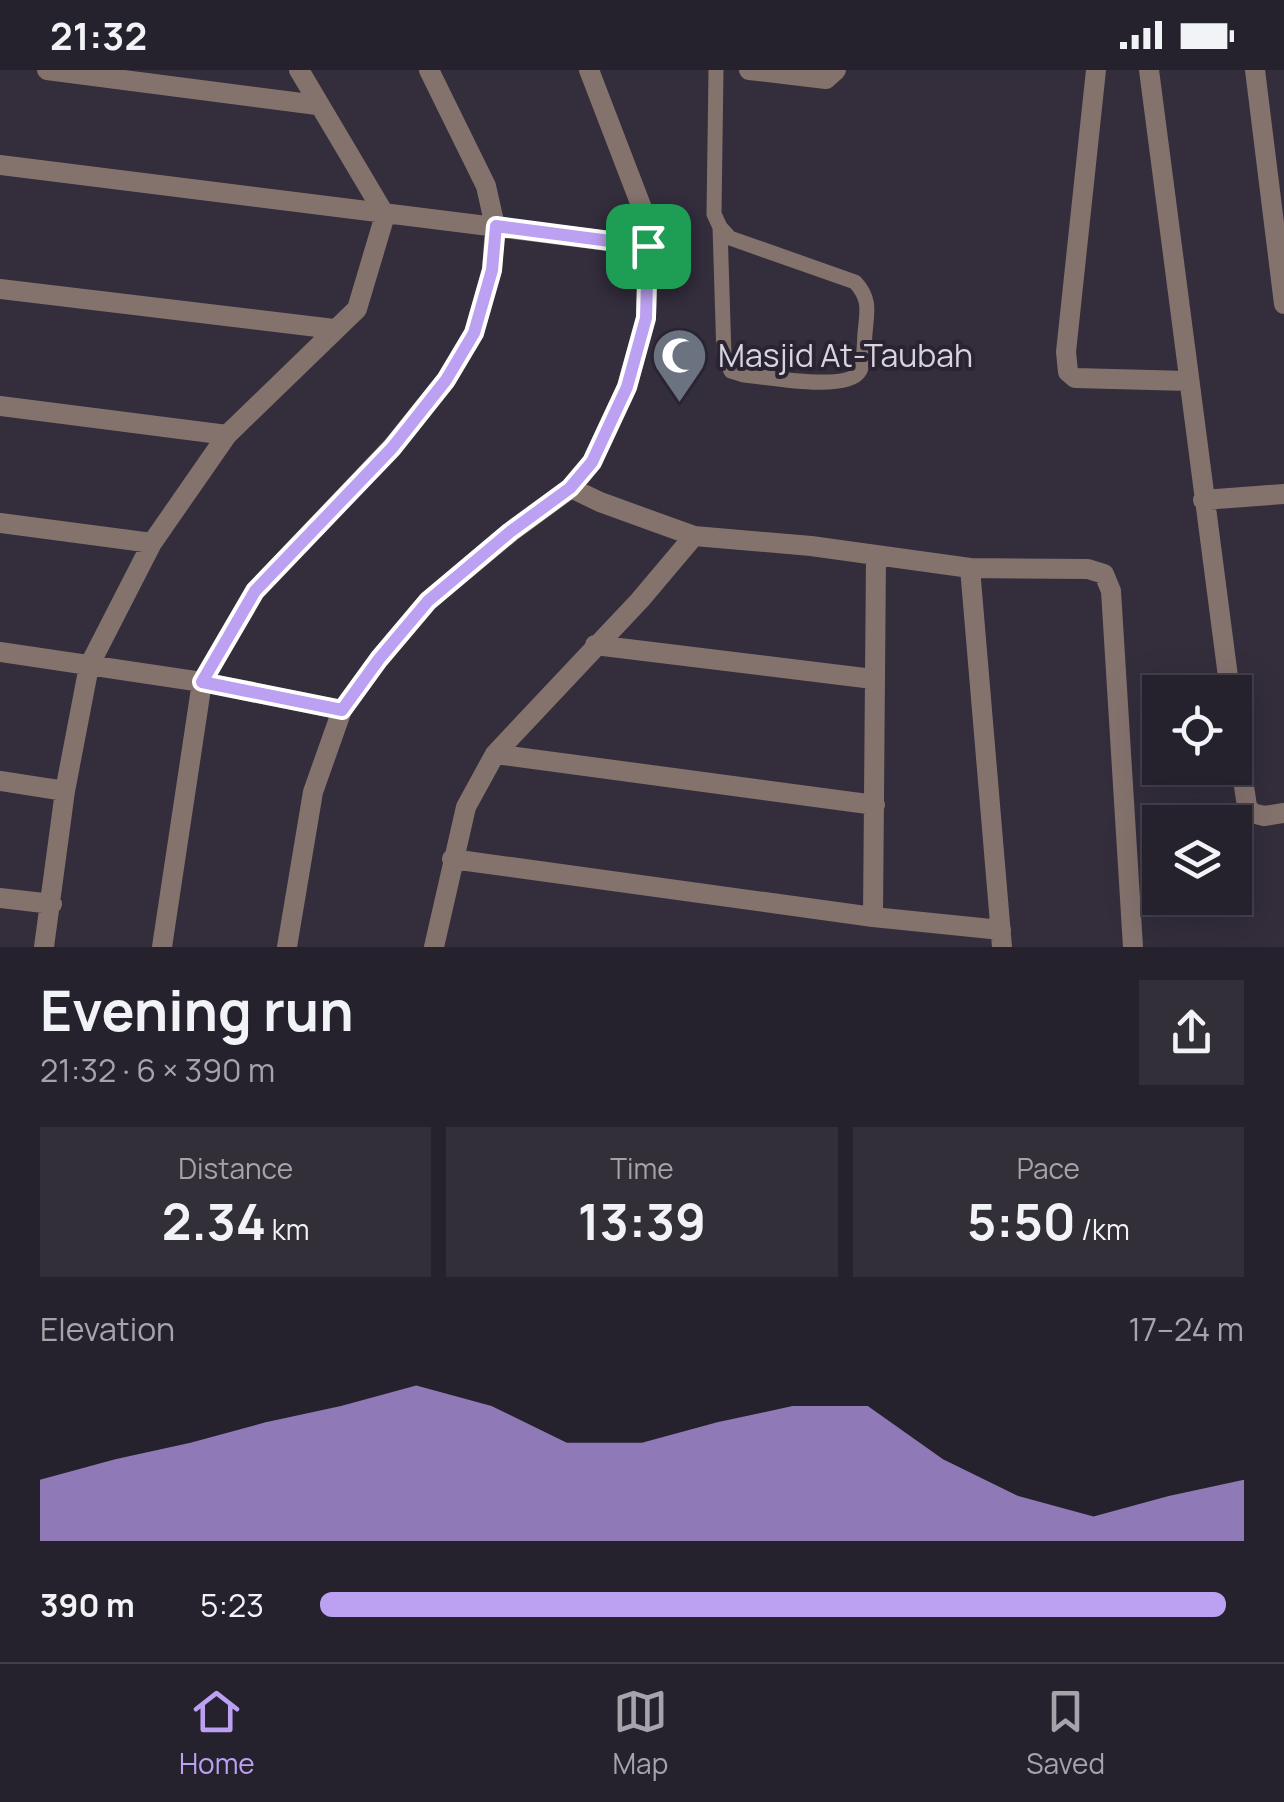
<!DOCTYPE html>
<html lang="en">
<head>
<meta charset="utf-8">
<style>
	:root { --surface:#26222d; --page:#322f39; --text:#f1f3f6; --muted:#a4a4aa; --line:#423f49; --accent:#bca0f2 }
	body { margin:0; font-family:Manrope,sans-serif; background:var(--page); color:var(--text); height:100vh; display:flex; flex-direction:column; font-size:38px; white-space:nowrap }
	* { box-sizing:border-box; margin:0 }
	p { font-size:32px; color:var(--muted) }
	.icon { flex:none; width:55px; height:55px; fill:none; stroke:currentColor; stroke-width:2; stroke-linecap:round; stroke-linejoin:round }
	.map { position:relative; height:877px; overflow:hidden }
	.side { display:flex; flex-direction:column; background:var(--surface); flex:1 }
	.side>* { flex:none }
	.controls { position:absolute; left:1142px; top:605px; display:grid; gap:20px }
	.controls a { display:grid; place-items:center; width:110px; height:110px; border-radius:0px; background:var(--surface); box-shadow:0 10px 40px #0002,0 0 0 2px var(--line); font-size:50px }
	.pin { position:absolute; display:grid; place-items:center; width:85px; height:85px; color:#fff; margin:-42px; border-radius:20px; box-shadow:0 5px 15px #0006 }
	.round { display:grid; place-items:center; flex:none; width:105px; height:105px; border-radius:0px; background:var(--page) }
	.summary { display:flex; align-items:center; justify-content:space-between; height:170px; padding:0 40px }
	h1 { font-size:55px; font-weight:700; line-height:75px }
	.figures { display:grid; grid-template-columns:repeat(3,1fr); gap:15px; height:170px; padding:10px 40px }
	.figures div { display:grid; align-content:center; border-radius:0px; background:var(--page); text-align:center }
	.figures b { font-size:50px; font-weight:700 }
	.figures small { font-size:28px; font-weight:400 }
	.figures p { font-size:28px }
	.chart { height:280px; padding:20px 40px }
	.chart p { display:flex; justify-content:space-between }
	.chart svg { width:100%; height:180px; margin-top:10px; fill:var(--accent); opacity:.7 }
	ul { padding:0 40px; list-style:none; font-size:32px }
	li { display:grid; grid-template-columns:160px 120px 1fr; align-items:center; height:75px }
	li i { height:25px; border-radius:12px; background:var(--accent) }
	.status { display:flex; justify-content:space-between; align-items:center; height:70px; padding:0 50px; background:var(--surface); direction:ltr }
	.status svg { height:28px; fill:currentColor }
	.tab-bar { display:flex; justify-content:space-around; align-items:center; height:140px; border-top:2px solid var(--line); background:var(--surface); font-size:28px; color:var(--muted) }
	.tab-bar a { display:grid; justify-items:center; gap:5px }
	.tab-bar .on { color:var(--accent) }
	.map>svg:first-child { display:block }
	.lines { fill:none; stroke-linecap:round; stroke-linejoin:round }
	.service { stroke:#84726d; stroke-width:15 }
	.minor { stroke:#84726d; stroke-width:20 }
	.route-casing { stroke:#fff; stroke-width:20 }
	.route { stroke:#bca0f2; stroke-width:12 }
	.labels { text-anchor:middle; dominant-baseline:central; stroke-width:8; stroke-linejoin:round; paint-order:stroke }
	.poi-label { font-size:32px; fill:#d8d4de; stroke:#292332; text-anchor:start }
</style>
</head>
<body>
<div class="status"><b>21:32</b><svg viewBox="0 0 49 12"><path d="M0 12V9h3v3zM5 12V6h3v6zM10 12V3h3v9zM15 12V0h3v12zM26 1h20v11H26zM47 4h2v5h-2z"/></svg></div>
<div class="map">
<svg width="1284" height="877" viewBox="0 0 1284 877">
	<rect width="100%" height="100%" fill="#332d3c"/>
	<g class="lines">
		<path class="service" d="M 716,0 L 714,144 L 720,157 L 730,168 L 855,212 C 871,229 867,242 865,263 C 864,275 865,292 859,302 C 846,322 767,307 744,305 L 731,301 L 724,286 L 720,157"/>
		<path class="minor" d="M 47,0 L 317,35
			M 299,0 L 385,145
			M 749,0 L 826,9 L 836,0
			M 1096,0 L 1066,282 L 1068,302 L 1075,308 L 1188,311
			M 1149,0 L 1230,622
			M 1255,0 L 1284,234
			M 0,95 L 648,176
			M 0,219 L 334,259
			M 0,336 L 227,365
			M 571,418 L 600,432 L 694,466 L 811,476 L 970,498 L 1088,499 L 1104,504 L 1111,521 L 1133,877
			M 1203,430 L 1284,424
			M 0,453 L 152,473
			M 970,498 L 1002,877
			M 595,575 L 873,609
			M 0,582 L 202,612 L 342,640
			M 1235,657 L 1247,736 L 1252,743 L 1264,746 L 1284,743
			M 495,684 L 875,735
			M 0,711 L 65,721
			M 452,789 L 873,847 L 1001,860
			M 0,828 L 52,834
			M 873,847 L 876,486
			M 44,877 L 65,721 L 89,596 L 152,473 L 227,365 L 357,239 L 385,145
			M 162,877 L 202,612 L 255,521 L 392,377 L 446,310 L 474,263 L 492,200 L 495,156 L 486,116 L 429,0
			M 287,877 L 313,722 L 342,640 L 379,589 L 428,531 L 511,462 L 571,418 L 592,392 L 627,317 L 646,248 L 648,176 L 642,138 L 589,0
			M 434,877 L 466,737 L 495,684 L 640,530 L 694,466"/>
	</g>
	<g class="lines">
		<defs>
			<path id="route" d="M 496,156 L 648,176 L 646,248 L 627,317 L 592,392 L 570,418 L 510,462 L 428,531 L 379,589 L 342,640 L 202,612 L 255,521 L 392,378 L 446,310 L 474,263 L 492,200 Z"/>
		</defs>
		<use href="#route" class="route-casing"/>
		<use href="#route" class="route"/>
	</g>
	<defs>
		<symbol id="mosque-pin" viewBox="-11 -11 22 30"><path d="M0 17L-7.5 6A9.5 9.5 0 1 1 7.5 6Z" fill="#6b7280" stroke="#292332"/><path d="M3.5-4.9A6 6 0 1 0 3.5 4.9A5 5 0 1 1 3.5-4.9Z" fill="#fff"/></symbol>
	</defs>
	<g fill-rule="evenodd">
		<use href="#mosque-pin" x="648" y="254" width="63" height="86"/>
	</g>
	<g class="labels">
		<g class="poi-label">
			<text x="718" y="285">Masjid At-Taubah</text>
		</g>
	</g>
</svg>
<div class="controls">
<a><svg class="icon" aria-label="locate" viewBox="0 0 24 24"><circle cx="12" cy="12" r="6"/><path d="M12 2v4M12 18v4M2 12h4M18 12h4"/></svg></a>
<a><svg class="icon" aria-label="layers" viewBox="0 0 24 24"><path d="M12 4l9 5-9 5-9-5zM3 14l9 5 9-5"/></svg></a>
</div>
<div class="pin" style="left:648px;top:176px;background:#1e9e55"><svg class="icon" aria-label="arrive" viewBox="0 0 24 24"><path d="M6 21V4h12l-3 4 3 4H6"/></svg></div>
</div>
<section class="side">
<div class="summary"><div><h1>Evening run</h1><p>21:32 · 6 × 390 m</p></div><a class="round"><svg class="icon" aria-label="share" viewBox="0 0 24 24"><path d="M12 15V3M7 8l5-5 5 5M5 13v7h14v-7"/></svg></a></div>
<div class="figures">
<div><p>Distance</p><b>2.34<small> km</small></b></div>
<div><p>Time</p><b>13:39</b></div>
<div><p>Pace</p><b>5:50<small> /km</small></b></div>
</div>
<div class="chart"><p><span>Elevation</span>17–24 m</p>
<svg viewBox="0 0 160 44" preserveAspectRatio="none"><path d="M0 44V29L10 24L20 20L30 15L40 11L50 6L60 11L70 20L80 20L90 15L100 11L110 11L120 24L130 33L140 38L150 33L160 29V44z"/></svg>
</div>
<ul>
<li><b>390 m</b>5:23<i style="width:98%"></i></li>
</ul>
</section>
<nav class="tab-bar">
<a class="on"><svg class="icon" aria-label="home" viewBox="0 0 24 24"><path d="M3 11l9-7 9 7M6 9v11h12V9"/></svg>Home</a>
<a><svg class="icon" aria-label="map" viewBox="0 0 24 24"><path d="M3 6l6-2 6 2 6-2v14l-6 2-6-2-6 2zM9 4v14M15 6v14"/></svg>Map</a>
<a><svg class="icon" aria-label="saved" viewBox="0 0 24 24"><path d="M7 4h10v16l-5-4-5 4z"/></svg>Saved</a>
</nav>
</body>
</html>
